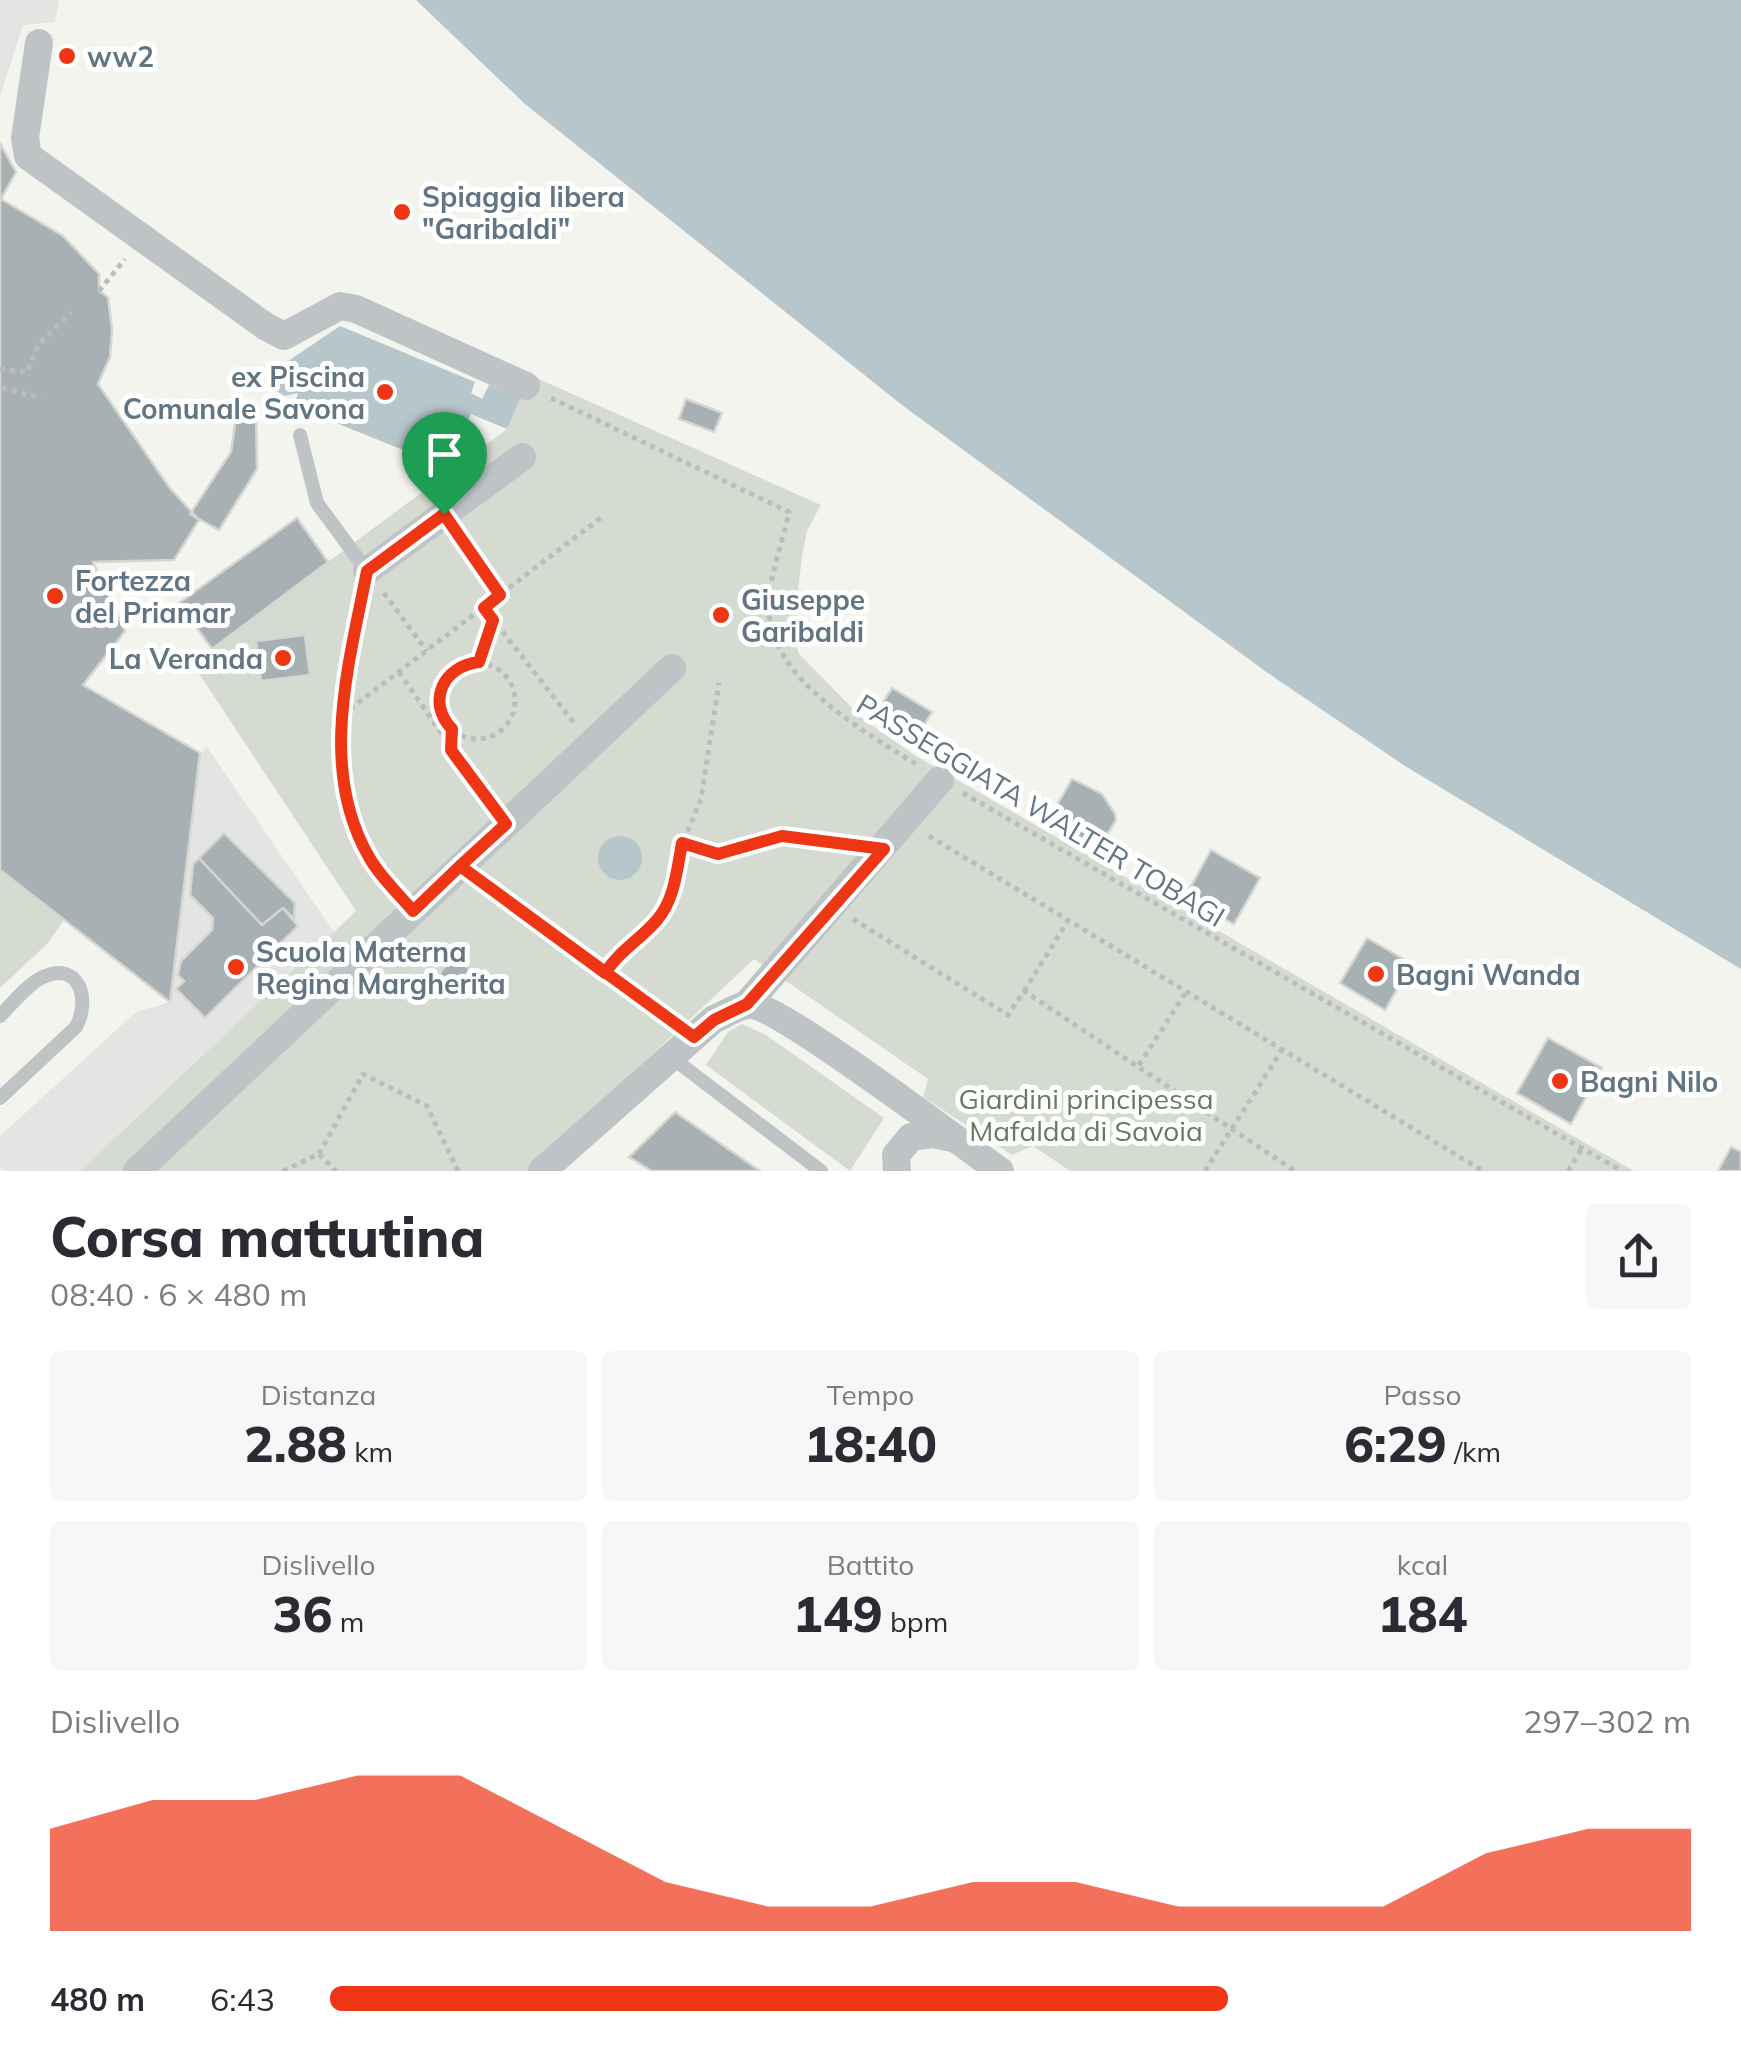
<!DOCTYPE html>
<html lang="it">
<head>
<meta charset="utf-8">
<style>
	:root { --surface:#fff; --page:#f7f7f7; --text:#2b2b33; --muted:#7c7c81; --accent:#ee3615 }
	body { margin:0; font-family:Mulish,sans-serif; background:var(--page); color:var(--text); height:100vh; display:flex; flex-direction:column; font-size:38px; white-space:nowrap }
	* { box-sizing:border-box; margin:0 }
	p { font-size:32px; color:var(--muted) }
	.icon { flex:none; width:55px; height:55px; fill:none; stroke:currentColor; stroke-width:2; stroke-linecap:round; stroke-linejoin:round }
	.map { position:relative; height:1171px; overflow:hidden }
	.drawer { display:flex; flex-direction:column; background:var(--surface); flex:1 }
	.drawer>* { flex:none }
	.pin { position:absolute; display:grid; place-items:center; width:85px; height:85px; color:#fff; margin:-102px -42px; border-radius:50% 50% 50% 0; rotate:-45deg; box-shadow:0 0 10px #0007 }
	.pin .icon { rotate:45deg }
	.round { display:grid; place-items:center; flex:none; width:105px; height:105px; border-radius:10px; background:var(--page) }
	.overview { display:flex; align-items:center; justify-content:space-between; height:170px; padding:0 50px }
	h1 { font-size:55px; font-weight:800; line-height:75px }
	.metrics { display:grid; grid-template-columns:repeat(3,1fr); gap:15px; height:170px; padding:10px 50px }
	.metrics div { display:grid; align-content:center; border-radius:10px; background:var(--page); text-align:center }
	.metrics b { font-size:50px; font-weight:800 }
	.metrics small { font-size:28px; font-weight:400 }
	.metrics p { font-size:28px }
	.chart { height:280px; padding:20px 50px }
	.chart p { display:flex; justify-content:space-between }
	.chart svg { width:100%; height:180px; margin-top:10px; fill:var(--accent); opacity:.7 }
	ul { padding:0 50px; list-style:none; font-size:32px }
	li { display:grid; grid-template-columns:160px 120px 1fr; align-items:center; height:75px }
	li i { height:25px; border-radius:12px; background:var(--accent) }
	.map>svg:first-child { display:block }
	.built { fill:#e4e5e3 }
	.green { fill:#d5dbd0 }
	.water { fill:#b7c6ca }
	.building { fill:#a7b1b4; stroke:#d5d5d2; stroke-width:2.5 }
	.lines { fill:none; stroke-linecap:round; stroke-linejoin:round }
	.path { stroke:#babdbf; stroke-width:5; stroke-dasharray:5 5; stroke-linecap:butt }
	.lane { stroke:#bec4c6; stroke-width:14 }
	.street { stroke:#bec4c6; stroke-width:28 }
	.route-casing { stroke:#fff; stroke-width:20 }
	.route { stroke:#ee3615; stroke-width:12 }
	.poi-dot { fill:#ee3615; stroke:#fff; stroke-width:4 }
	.labels { text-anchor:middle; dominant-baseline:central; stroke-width:10; stroke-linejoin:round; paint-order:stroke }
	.poi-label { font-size:28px; font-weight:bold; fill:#617682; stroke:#fff; text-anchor:start }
	.street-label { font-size:28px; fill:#617682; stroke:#fff }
	.park-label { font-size:28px; fill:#677960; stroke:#fff }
</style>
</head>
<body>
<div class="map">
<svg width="1741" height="1171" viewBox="0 0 1741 1171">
	<rect width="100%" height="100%" fill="#f4f4ef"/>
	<path class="built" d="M 0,0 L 59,0 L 55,22 L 23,25 L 0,96 Z
		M 207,747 L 334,932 L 80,1171 L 5,1171 L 0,1166 L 0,1136 L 136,1012 L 170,1002 L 200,753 Z"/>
	<path class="green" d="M 530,375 L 821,505 L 807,531 L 802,556 L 793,636 L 799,654 L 863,719 L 916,756 L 1634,1171 L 1070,1171 L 1033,1146 L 1012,1155 L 923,1097 L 928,1079 L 754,959 L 528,1171 L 80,1171 L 356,911 L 192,663 L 507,429 Z
		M 0,870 L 66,917 L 48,943 L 0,988 Z
		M 742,1024 L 766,1035 L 884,1118 L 850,1171 L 706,1065 L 728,1032 Z"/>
	<path class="water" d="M 416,0 L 1741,0 L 1741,969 L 1405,766 L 1265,671 L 902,405 L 525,104 Z
		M 340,326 L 475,382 L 471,393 L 482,399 L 489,385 L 521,397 L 507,429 L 471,414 L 461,434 L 441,428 L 428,460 L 294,406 L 298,393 L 285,396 L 275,390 L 275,370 Z
		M598 858a22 22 0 1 1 44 0a22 22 0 1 1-44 0Z"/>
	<path class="building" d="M 0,143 L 16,172 L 1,199 L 63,236 L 99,274 L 99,291 L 108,297 L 112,330 L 110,357 L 98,384 L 169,487 L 199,520 L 174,560 L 93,562 L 125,631 L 83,685 L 200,753 L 170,1002 L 0,870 Z
		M 686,399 L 722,413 L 714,432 L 679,419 Z
		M 237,410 L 256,413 L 257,469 L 219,530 L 190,514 L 231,452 Z
		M 297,518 L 328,562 L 212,649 L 179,603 Z
		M 305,635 L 310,675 L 261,681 L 256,641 Z
		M 892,688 L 932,712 L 915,740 L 875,715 Z
		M 1072,779 L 1102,794 L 1115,814 L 1116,820 L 1099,848 L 1049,819 Z
		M 224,833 L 295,903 L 294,919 L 283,908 L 262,925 L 199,858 Z
		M 1211,850 L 1260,878 L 1234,924 L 1185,897 Z
		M 199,858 L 262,925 L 283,908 L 298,926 L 205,1018 L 176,989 L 184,981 L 178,975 L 181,961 L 212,930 L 213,918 L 190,895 L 193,864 Z
		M 1367,938 L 1412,964 L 1385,1010 L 1340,983 Z
		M 451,957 L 470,969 L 458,987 L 439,975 Z
		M 1548,1038 L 1602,1068 L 1571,1124 L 1517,1093 Z
		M 675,1112 L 760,1171 L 652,1171 L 629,1157 Z
		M 1731,1147 L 1741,1152 L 1741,1171 L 1718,1171 Z"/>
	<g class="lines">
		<path class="path" d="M 99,291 L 125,259
			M 0,369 L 27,372 L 39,344 L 71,312
			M 2,388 L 41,398
			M 551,398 L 789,512 C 783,542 767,581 769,611 C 772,681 867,733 919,766
			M 459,536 L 501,595
			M 384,593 L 427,651
			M 361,599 C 340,711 318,794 397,891
			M 484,608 L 574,723
			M 479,663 L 493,619
			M439 701a38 38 0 1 1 76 0a38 38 0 1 1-76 0Z
			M 399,672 L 489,802
			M 342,715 L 602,517
			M 963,793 L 1622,1171
			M 929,836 L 1483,1171
			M 683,843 L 718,854 L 782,836 L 846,844
			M 482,882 L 671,1020
			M 853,919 L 1008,1015 L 1024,991 L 1295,1171
			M 605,973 L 620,950 L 657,921 L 671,898 L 683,843 L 701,799 L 719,683
			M 1024,991 L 1069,919
			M 1139,1065 L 1186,992
			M 319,1154 L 363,1074 L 427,1106 L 458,1171
			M 283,1171 L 319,1154 L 336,1171
			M 1205,1171 L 1282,1050
			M 1568,1171 L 1582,1148"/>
		<path class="lane" d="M 300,435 L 317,503 L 367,571
			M 0,1016 C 12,1004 26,986 41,978 C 79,959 91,999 76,1027 L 0,1098
			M 671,1057 L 821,1171"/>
		<path class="street" d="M 39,43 L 25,138 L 28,156 L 265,326 L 284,336 L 340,306 L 356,309 L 526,386
			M 367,571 L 522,457
			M 747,1004 L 940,780
			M 137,1171 L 672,668
			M 542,1171 L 714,1019 C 724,1015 739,1005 749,1005 C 778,1004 963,1145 1000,1171
			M 897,1171 L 896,1155 L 911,1137 L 933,1134 L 952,1138"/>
	</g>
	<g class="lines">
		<defs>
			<path id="route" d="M 444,514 L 500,595 L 484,608 L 493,620 L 479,662 C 443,666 426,702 452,729 L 451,750 L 506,824 L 460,866 L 605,973 C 620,950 640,940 657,920 C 675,899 677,869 682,843 L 718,854 L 782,836 L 884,849 L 747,1004 L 714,1020 L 694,1037 C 616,980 538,923 460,866 L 413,911 C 399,894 380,877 369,857 C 318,769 349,664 367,571 L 444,514"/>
		</defs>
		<use href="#route" class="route-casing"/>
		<use href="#route" class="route"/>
	</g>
	<g class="poi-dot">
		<circle cx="67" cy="56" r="10"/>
		<circle cx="402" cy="212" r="10"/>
		<circle cx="385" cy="392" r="10"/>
		<circle cx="55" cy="596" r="10"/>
		<circle cx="721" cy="615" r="10"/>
		<circle cx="283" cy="658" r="10"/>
		<circle cx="236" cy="967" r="10"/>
		<circle cx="1376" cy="974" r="10"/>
		<circle cx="1560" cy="1081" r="10"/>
	</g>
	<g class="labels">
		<g class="poi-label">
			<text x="87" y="56">ww2</text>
			<text x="422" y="196">Spiaggia libera<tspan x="422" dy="32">"Garibaldi"</tspan></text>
			<text x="365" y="376" text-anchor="end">ex Piscina<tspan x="365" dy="32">Comunale Savona</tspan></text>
			<text x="75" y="580">Fortezza<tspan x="75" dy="32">del Priamar</tspan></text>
			<text x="741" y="599">Giuseppe<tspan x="741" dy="32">Garibaldi</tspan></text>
			<text x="263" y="658" text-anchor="end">La Veranda</text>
			<text x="256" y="951">Scuola Materna<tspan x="256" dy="32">Regina Margherita</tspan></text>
			<text x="1396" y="974">Bagni Wanda</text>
			<text x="1580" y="1081">Bagni Nilo</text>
		</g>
		<g class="street-label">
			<text transform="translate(1041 810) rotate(31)">PASSEGGIATA WALTER TOBAGI</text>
		</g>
		<g class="park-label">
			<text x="1086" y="1098">Giardini principessa<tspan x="1086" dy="32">Mafalda di Savoia</tspan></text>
		</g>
	</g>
</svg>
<div class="pin" style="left:444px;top:514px;background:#1e9e55"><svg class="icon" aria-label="arrive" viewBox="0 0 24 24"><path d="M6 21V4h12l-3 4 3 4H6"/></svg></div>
</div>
<section class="drawer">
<div class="overview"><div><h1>Corsa mattutina</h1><p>08:40 · 6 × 480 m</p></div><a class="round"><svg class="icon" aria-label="share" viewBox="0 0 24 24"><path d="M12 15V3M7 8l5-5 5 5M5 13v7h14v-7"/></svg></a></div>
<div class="metrics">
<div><p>Distanza</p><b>2.88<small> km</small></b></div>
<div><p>Tempo</p><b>18:40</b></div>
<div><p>Passo</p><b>6:29<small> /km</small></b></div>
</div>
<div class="metrics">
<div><p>Dislivello</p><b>36<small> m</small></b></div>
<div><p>Battito</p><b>149<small> bpm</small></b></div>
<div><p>kcal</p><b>184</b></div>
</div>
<div class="chart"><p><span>Dislivello</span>297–302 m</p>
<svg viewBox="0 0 160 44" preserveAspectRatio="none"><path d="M0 44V19L10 12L20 12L30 6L40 6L50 19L60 32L70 38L80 38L90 32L100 32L110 38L120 38L130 38L140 25L150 19L160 19V44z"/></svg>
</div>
<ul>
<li><b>480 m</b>6:43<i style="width:66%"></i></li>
</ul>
</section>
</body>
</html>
